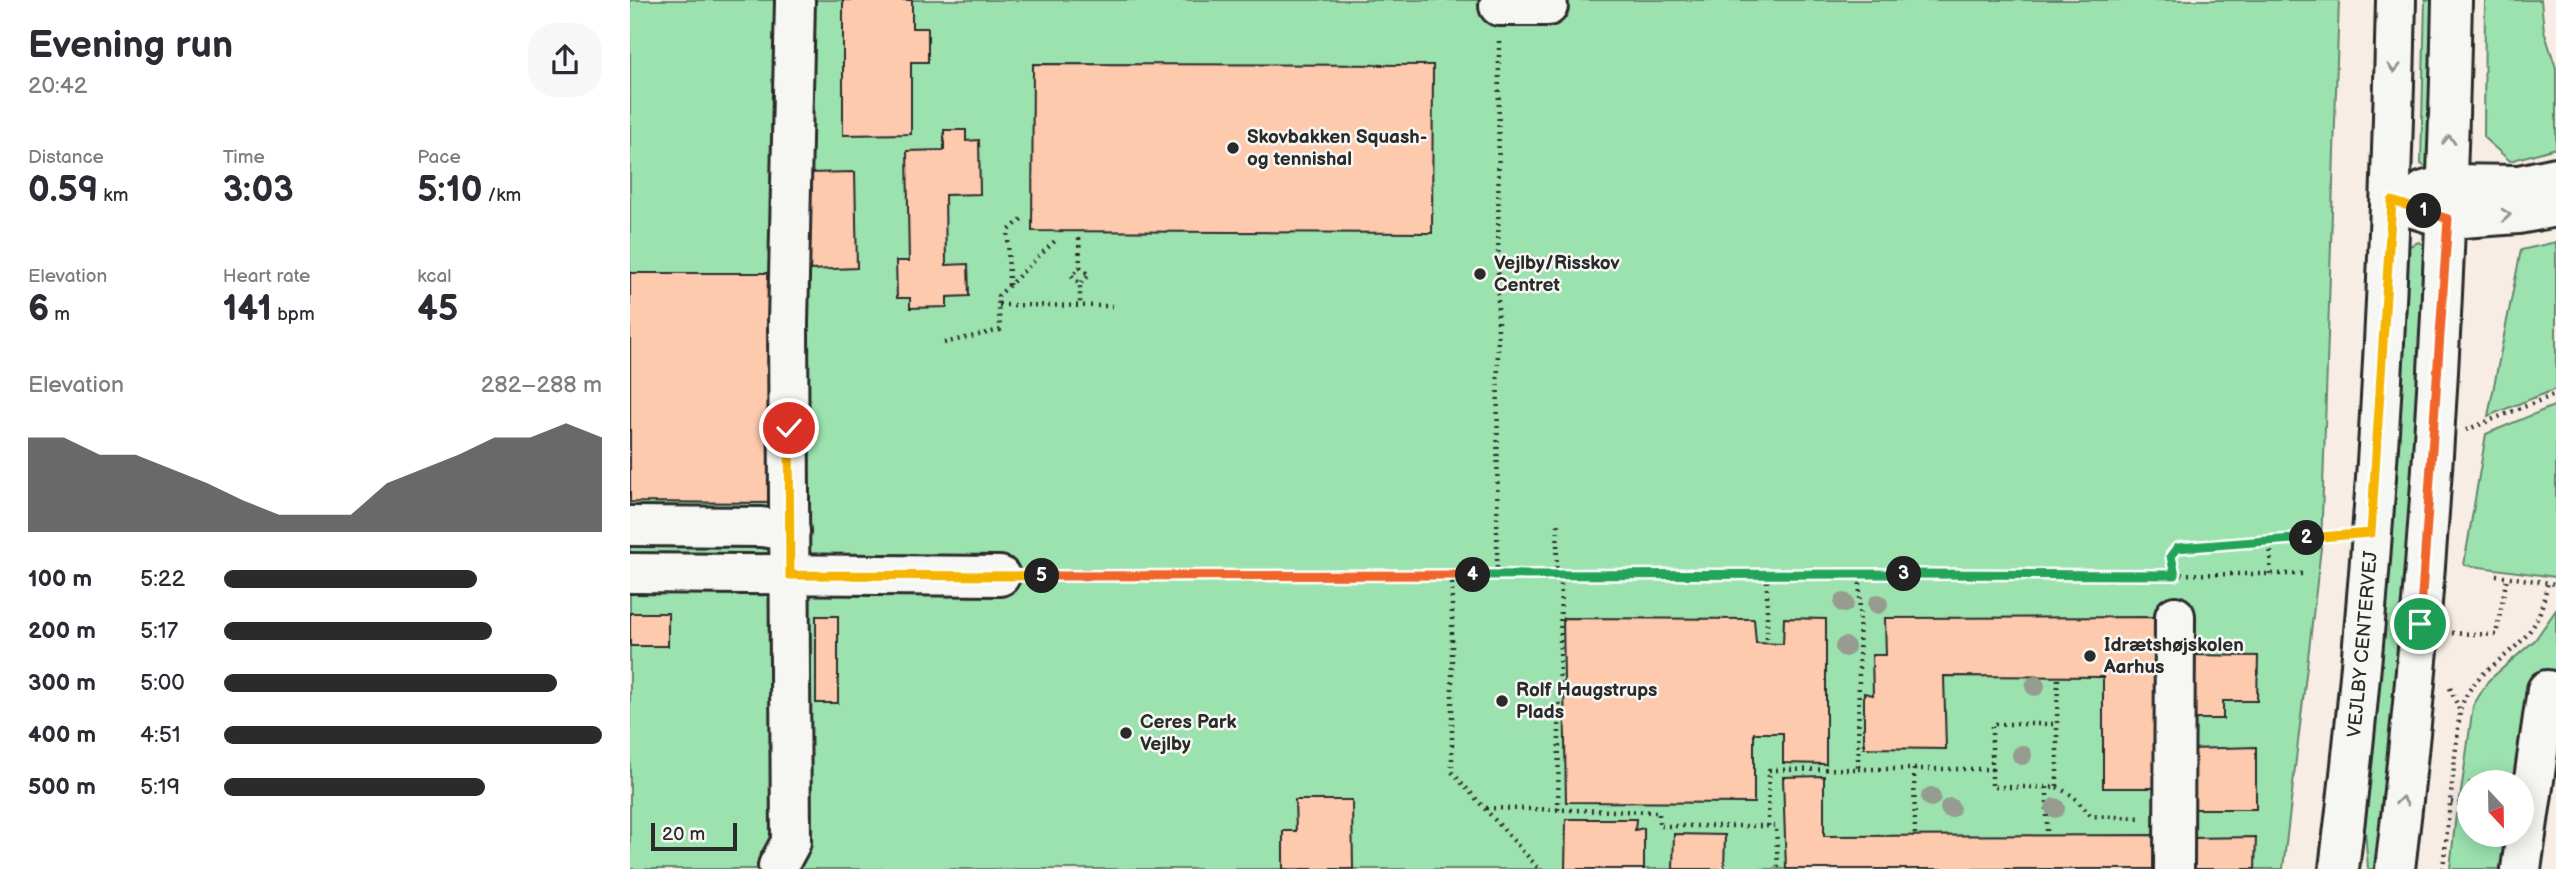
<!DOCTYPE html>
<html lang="en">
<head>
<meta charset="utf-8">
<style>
	:root { --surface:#fff; --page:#f7f7f7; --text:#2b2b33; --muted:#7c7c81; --accent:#2b2b2b }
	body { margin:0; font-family:"Balsamiq Sans",sans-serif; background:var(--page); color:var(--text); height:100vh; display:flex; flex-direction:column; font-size:26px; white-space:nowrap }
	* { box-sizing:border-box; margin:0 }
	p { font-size:23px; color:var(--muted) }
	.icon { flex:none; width:38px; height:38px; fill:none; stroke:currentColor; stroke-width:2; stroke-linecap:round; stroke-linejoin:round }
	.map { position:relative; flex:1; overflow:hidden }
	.details { display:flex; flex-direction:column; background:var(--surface); width:630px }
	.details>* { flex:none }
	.needle { width:46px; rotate:158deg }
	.buttons { position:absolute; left:1827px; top:770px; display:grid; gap:14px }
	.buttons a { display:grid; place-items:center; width:77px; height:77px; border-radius:50%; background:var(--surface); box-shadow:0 4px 18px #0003; font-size:35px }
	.scale { position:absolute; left:21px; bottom:18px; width:86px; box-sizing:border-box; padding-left:7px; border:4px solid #2b2b2b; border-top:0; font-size:19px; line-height:24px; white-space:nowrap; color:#2b2b2b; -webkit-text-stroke:5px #f6f6f2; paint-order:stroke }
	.pin { position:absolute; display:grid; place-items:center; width:60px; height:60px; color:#fff; margin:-30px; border:4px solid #fff; border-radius:50%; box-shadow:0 2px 7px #0007 }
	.km { position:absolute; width:35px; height:35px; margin:-18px; border-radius:50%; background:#222; color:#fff; font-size:19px; line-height:35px; text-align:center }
	.round { display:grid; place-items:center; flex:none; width:74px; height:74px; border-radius:28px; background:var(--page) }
	.headline { display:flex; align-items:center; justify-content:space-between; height:119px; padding:0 28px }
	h1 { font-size:38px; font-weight:800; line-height:52px }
	.metrics { display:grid; grid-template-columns:repeat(3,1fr); gap:10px; height:119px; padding:7px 28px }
	.metrics div { display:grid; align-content:center }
	.metrics b { font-size:35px; font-weight:800 }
	.metrics small { font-size:19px; font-weight:400 }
	.metrics p { font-size:19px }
	.chart { height:196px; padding:14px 28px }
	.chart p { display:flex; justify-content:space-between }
	.chart svg { width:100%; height:126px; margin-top:7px; fill:var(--accent); opacity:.7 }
	ul { padding:0 28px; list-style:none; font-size:23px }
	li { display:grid; grid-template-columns:112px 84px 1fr; align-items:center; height:52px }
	li i { height:18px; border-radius:9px; background:var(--accent) }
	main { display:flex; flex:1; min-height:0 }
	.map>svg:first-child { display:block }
	.green { fill:#9ce2af; stroke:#64866d; stroke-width:2 }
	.building { fill:#fdcaad; stroke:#2b2b2b; stroke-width:2 }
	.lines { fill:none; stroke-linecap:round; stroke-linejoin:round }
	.minor-casing { stroke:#2b2b2b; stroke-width:44 }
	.path { stroke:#2b2b2b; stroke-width:4.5; stroke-dasharray:2 5; stroke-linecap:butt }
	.minor { stroke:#f6f6f2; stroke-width:38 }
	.tree { fill:#969c90 }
	.oneway { stroke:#90908e }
	.split-1-casing { stroke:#fff; stroke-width:14 }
	.split-2-casing { stroke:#fff; stroke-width:14 }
	.split-3-casing { stroke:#fff; stroke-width:14 }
	.split-4-casing { stroke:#fff; stroke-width:14 }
	.split-5-casing { stroke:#fff; stroke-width:14 }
	.split-6-casing { stroke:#fff; stroke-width:14 }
	.split-1 { stroke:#f0652b; stroke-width:9 }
	.split-2 { stroke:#f5b400; stroke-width:9 }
	.split-3 { stroke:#22a559; stroke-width:9 }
	.split-4 { stroke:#22a559; stroke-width:9 }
	.split-5 { stroke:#f0652b; stroke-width:9 }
	.split-6 { stroke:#f5b400; stroke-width:9 }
	.poi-dot { fill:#2b2b2b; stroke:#f6f6f2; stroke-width:2.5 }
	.labels { text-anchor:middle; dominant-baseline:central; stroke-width:5; stroke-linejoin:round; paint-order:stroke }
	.poi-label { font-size:19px; font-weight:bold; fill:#2b2b2b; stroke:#f6f6f2; text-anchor:start }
	.street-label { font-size:19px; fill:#2b2b2b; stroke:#f6f6f2 }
</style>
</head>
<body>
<main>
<section class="details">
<div class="headline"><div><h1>Evening run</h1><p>20:42</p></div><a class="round"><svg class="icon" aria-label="share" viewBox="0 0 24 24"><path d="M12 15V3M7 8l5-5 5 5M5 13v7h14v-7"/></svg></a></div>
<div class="metrics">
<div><p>Distance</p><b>0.59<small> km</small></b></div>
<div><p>Time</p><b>3:03</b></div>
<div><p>Pace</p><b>5:10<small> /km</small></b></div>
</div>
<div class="metrics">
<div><p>Elevation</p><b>6<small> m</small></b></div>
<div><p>Heart rate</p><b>141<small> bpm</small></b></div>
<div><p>kcal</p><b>45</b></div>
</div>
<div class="chart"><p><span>Elevation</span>282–288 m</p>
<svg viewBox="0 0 160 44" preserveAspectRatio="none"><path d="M0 44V11L10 11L20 17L30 17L40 22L50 27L60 33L70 38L80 38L90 38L100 27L110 22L120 17L130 11L140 11L150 6L160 11V44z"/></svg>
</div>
<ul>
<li><b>100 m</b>5:22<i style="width:67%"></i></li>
<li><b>200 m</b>5:17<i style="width:71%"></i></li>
<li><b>300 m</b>5:00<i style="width:88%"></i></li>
<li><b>400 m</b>4:51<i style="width:100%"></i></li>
<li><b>500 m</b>5:19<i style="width:69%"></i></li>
</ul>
</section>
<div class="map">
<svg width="1926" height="869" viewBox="0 0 1926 869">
	<rect width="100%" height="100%" fill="#f7ede4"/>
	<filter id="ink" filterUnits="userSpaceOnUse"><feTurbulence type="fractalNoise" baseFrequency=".0143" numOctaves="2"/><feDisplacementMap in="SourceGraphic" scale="14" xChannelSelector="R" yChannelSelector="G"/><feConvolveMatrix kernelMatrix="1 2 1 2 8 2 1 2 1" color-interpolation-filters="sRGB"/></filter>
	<g filter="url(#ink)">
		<path class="green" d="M 0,0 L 1709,0 L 1691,548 L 1653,869 L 0,869 Z
			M 1795,0 L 1805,0 L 1799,167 L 1797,168 L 1791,164 Z
			M 1855,0 L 1911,0 L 1914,31 L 1926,68 L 1926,148 L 1880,161 L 1854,138 Z
			M 1789,242 L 1799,250 L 1794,375 L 1749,869 L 1738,869 L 1733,804 L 1776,253 L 1779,246 Z
			M 1926,242 L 1926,389 L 1858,416 L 1891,250 Z
			M 1926,405 L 1926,577 L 1834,565 L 1856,434 Z
			M 1926,610 L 1926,674 L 1884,782 L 1839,782 L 1839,800 L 1830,799 L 1843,706 L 1858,681 L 1905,640 Z
			M 1826,814 L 1839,816 L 1839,835 L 1879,835 L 1873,869 L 1820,869 Z"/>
		<path class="building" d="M 213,0 L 282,0 L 282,28 L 298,28 L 298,62 L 281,62 L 281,134 L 213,135 Z
			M 403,64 L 803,65 L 802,233 L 402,231 Z
			M 314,130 L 336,130 L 336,141 L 349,140 L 350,194 L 315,195 L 316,265 L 338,264 L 339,296 L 317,297 L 317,307 L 280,308 L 280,298 L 267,298 L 266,261 L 279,261 L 277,151 L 314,150 Z
			M 225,172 L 227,268 L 179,270 L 177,173 Z
			M 0,273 L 149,273 L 148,503 L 0,502 Z
			M 0,613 L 38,613 L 38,646 L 0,646 Z
			M 186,616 L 208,616 L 208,703 L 186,703 Z
			M 1533,617 L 1531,788 L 1473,788 L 1473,677 L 1314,676 L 1316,749 L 1234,748 L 1234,693 L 1243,695 L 1242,655 L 1256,655 L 1255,618 Z
			M 933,618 L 1124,619 L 1126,643 L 1153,644 L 1154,618 L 1196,619 L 1196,764 L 1153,763 L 1153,733 L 1124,733 L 1124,803 L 936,802 Z
			M 1562,655 L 1628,656 L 1627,701 L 1593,701 L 1593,719 L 1561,719 Z
			M 1626,747 L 1626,809 L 1562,809 L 1560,749 Z
			M 1194,776 L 1194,836 L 1530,835 L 1531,869 L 1156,869 L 1153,777 Z
			M 665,800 L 722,800 L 723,869 L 653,869 L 653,831 L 666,831 Z
			M 936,819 L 1006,819 L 1005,830 L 1014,828 L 1014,869 L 935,869 Z
			M 1044,834 L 1095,835 L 1094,869 L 1043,869 Z
			M 1626,837 L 1625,869 L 1560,869 L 1560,838 Z"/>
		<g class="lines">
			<defs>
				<g id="minor">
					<path d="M 869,6 L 918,6"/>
					<path d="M 1794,191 L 1818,184 L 1889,185 L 1926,177"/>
					<path d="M 1761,201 L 1818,219 L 1888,214 L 1926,207"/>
					<path d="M 0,526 L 131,527 L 160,531"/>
					<path d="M 0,573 L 370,576"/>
					<path d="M 148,866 L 161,842 L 158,324 L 165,0"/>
					<path d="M 1544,869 L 1545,616"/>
					<path id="s1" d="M 1709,869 C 1745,581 1760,290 1766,0"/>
					<path d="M 1765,869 C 1800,581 1816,290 1822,0"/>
					<path d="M 1891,869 L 1917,690 L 1926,692"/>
				</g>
			</defs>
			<use href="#minor" class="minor-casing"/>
			<path class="path" d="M 449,238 L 450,267 L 441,275 L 450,284 L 450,306
				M 450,267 L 459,275 L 450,284
				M 379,285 L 378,231 L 394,217
				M 369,305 L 482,306
				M 314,343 L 370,330 L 368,296 L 427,239
				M 1836,430 L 1926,394
				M 1137,574 L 1137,644
				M 1640,574 L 1641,541
				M 867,575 L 869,37
				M 926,575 L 928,524
				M 1866,575 L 1926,584
				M 403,576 L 1677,574
				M 822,576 L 822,772 L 909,869
				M 1545,577 L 1541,556 L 1547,548 L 1709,536
				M 1822,633 L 1866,635 L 1877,577
				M 1820,688 L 1829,709
				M 1228,769 L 1362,769 L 1362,724 L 1427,724 L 1428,676
				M 1284,769 L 1285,836
				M 1362,769 L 1362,787 L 1427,787 L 1427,724
				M 1417,787 L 1417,836
				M 1427,787 L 1443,796 L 1461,816 L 1513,818
				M 1821,802 L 1839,806
				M 856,808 L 1029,812 L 1029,826 L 1146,826 L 1148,869
				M 928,810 L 931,575
				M 1138,826 L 1139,770 L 1228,769 L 1230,574
				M 1813,869 L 1830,710 C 1844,668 1878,662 1901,629 C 1911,616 1914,598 1918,582"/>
			<use href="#minor" class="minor"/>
		</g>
		<g class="tree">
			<circle cx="1214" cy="603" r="10"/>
			<circle cx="1248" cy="604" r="10"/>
			<circle cx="1215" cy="647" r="10"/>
			<circle cx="1405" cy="686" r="10"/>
			<circle cx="1392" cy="755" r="10"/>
			<circle cx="1301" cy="797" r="10"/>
			<circle cx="1320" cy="808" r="10"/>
			<circle cx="1425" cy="808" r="10"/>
		</g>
		<defs><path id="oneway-chevron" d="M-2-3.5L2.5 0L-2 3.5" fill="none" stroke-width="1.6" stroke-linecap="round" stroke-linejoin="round" transform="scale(1.75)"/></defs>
		<g class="oneway">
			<use href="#oneway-chevron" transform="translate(1764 68) rotate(91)"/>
			<use href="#oneway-chevron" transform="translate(1819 140) rotate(-89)"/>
			<use href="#oneway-chevron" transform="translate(1876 215) rotate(-4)"/>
			<use href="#oneway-chevron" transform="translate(1772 801) rotate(-84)"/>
		</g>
	</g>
	<g class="lines" filter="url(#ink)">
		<defs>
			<path id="split-1" d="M 1790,624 L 1818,219 L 1794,211"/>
			<path id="split-2" d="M 1677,538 L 1741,533 L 1762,201 L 1794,211"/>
			<path id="split-3" d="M 1274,574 L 1545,575 L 1541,556 L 1547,548 L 1677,538"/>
			<path id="split-4" d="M 843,575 L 1274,574"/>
			<path id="split-5" d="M 412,576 L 843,575"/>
			<path id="split-6" d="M 159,428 L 160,575 L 412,576"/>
		</defs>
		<use href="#split-1" class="split-1-casing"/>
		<use href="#split-2" class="split-2-casing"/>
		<use href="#split-3" class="split-3-casing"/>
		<use href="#split-4" class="split-4-casing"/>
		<use href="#split-5" class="split-5-casing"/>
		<use href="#split-6" class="split-6-casing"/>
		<use href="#split-1" class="split-1"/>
		<use href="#split-2" class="split-2"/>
		<use href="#split-3" class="split-3"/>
		<use href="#split-4" class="split-4"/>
		<use href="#split-5" class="split-5"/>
		<use href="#split-6" class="split-6"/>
	</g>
	<g class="poi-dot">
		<circle cx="603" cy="148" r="7"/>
		<circle cx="850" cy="274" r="7"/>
		<circle cx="1460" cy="656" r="7"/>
		<circle cx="872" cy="701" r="7"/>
		<circle cx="496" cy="733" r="7"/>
	</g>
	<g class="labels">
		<g class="poi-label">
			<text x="617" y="137">Skovbakken Squash-<tspan x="617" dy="22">og tennishal</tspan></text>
			<text x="864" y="263">Vejlby/Risskov<tspan x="864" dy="22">Centret</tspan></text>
			<text x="1474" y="645">Idrætshøjskolen<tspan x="1474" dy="22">Aarhus</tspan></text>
			<text x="886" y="690">Rolf Haugstrups<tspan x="886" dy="22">Plads</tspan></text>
			<text x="510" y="722">Ceres Park<tspan x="510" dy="22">Vejlby</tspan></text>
		</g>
		<g class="street-label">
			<text stroke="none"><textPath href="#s1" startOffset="226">VEJLBY CENTERVEJ</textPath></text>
		</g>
	</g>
</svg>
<div class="buttons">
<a><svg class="needle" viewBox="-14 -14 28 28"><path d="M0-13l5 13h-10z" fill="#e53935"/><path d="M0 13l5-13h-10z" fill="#7c7c81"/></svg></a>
</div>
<div class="scale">20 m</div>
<div class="pin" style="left:1790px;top:624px;background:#1e9e55"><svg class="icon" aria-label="arrive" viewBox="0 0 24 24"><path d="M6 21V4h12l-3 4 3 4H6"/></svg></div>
<div class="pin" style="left:159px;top:428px;background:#d93025"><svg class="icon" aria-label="check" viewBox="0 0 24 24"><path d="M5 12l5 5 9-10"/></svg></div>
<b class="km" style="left:1794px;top:211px">1</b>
<b class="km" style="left:1677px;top:538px">2</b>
<b class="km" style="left:1274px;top:574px">3</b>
<b class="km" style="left:843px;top:575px">4</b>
<b class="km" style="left:412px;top:576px">5</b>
</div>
</main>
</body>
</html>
